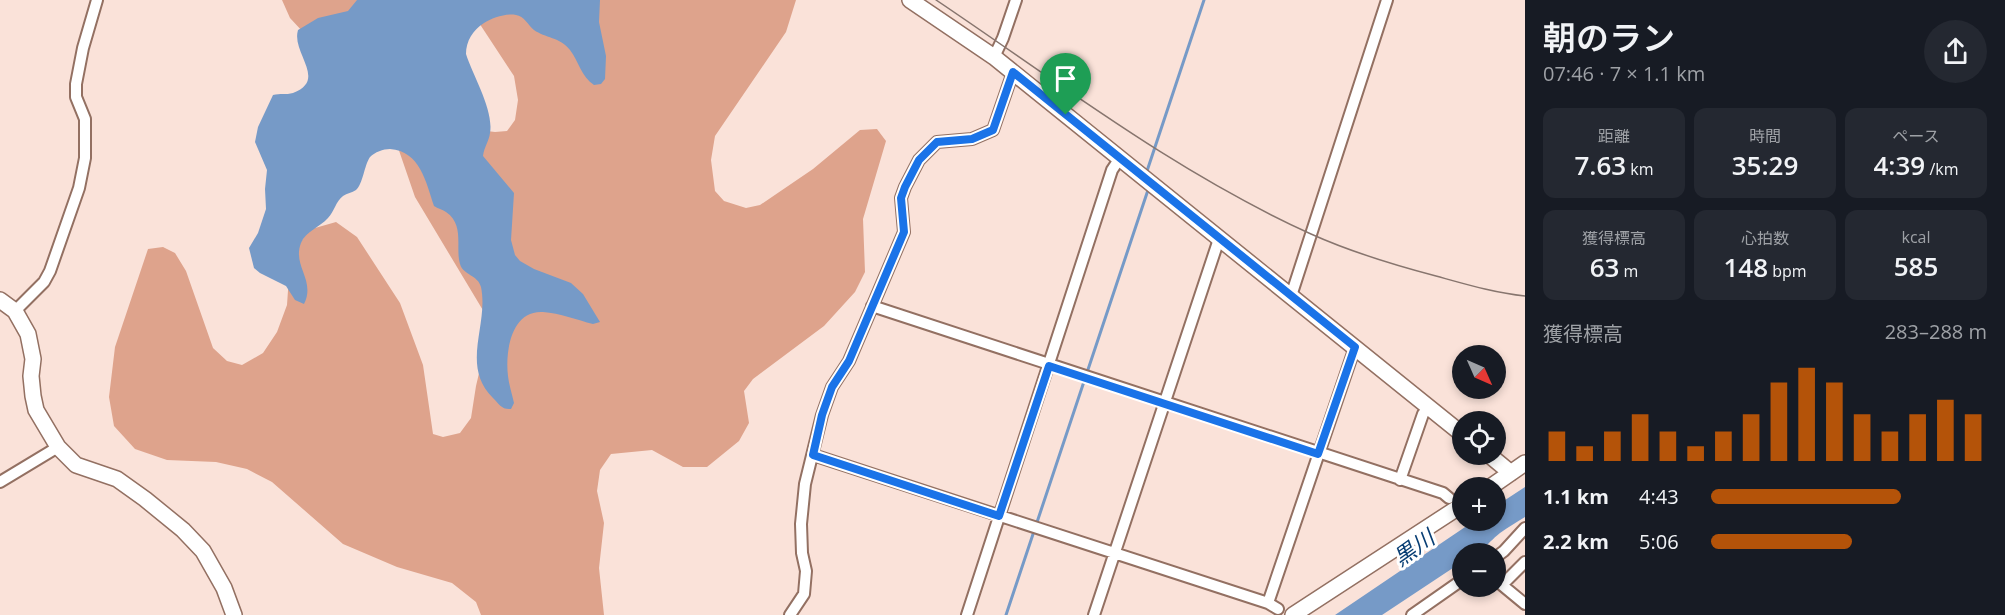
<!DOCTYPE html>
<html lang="ja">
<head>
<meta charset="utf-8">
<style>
	:root { --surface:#171b24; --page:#242831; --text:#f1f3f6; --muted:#9ea1a6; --accent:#b45309 }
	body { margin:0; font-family:"Open Sans","Noto Sans JP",sans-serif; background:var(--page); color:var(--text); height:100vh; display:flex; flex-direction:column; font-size:22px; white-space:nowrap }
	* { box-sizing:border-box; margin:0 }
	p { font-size:20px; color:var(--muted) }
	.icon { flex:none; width:33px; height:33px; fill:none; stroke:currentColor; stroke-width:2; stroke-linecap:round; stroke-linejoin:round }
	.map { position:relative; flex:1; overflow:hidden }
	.side { display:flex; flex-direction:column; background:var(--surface); width:480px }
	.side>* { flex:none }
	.needle { width:39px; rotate:135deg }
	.fabs { position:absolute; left:1452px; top:345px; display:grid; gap:12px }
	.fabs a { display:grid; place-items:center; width:54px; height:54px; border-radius:50%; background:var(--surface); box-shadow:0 3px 9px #0003; font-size:30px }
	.pin { position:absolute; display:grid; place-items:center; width:51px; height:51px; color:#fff; margin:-62px -26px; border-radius:50% 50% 50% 0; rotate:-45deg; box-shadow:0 0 6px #0007 }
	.pin .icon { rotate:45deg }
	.round { display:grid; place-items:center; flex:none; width:63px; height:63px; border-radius:32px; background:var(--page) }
	.summary { display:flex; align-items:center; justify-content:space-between; height:102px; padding:0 18px }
	h1 { font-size:33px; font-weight:600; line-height:45px }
	.figures { display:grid; grid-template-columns:repeat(3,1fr); gap:9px; height:102px; padding:6px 18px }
	.figures div { display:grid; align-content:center; border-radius:12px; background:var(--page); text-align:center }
	.figures b { font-size:26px; font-weight:600 }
	.figures small { font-size:16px; font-weight:400 }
	.figures p { font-size:16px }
	.chart { height:168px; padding:12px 18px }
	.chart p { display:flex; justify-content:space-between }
	.chart svg { width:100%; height:108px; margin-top:6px; stroke:var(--accent); stroke-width:6 }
	ul { padding:0 18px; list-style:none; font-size:20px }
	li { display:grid; grid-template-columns:96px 72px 1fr; align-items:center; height:45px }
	li i { height:15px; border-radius:8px; background:var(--accent) }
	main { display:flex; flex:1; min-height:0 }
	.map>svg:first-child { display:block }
	.forest { fill:#dea38c }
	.water { fill:#769ac7 }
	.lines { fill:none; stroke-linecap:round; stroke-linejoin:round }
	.stream { stroke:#769ac7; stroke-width:3 }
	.street-casing { stroke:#937062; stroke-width:14 }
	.secondary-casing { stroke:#937062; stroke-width:18 }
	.street { stroke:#fff; stroke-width:10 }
	.secondary { stroke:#fff; stroke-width:15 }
	.tram { stroke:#87756e; stroke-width:1.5 }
	.route-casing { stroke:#fff; stroke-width:12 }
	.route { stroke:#1a73e8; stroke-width:8 }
	.labels { text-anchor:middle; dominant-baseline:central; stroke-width:6; stroke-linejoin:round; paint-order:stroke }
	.water-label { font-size:22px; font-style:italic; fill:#083e74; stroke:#fff }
</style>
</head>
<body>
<main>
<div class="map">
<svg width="1525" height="615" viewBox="0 0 1525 615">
	<rect width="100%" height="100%" fill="#fae2d9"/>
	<path class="forest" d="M 282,0 L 378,0 L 303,32 L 290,18 Z
		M 464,0 L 796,0 L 786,32 L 715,136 L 711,160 L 715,191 L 724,201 L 746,208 L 760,205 L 813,169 L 860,130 L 877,129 L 886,141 L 863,219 L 865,272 L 855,292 L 824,326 L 753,379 L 744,391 L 749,423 L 739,441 L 707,467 L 683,467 L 652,450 L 611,454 L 600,470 L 597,491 L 604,523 L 599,568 L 604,615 L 481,615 L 476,602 L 452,583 L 397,567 L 343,544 L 272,482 L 247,469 L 216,462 L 167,460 L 135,449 L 114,426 L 109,397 L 115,347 L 148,249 L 163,247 L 175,253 L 186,271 L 213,348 L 227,361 L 242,365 L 263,353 L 277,332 L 287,305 L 290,261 L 308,230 L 336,222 L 357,237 L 400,303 L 423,365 L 433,434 L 443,437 L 460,433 L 471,418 L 476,386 L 488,335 L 487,317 L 415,197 L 383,104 L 479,130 L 495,132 L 507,131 L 515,120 L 518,100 L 514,76 Z"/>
	<path class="water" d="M 357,0 L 600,0 L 599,22 L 606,56 L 605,79 L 601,84 L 594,85 C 581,76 579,62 570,50 C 560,37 545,38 534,30 C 528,25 524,16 516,15 C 506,13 492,18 484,23 C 473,30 466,41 466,54 C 473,76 494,110 490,133 C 489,141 484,147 483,156 L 514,193 L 511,240 L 515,255 L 520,261 L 534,269 L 571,283 L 583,294 L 600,322 L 593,324 C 577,320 560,313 543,312 C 511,310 505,352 508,376 C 509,385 512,394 514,403 L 511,409 C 502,410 499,404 493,398 C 460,365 489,326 481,287 C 478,275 463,275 460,264 C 455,247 465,225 446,212 C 442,209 438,209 434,206 C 426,182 420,151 390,149 C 383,149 375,152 370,157 C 364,166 363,184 356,190 C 352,193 347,193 343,196 C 336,201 334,212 328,218 C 320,227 306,231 301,243 C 292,266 316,280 304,304 L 295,300 L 286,286 L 260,273 L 254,268 L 249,248 L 258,233 L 266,209 L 265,189 L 267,170 L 255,142 L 258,127 L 273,95 C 280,93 286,95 293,93 C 328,80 291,53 298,30 L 318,18 L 348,11 Z
		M 1525,487 L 1525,517 C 1517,522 1508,527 1500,533 C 1485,545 1483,554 1462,554 L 1462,562 L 1382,615 L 1335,615 L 1474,521 L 1496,520 L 1496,506 Z"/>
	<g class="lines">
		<path class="stream" d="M 1149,173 L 1147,171 L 1204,0
			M 1006,615 L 1149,187"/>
		<defs>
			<path id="street" d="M 994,57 L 1003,38 L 1016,0
				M 1291,296 L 1387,0
				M 872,306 L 1443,493 L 1449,498
				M 15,311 L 44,282 L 50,271 L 79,188 L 85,158 L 85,119 L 76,97 L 76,84 L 83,48 L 97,0
				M 813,455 L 1268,603 L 1278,609
				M 1400,480 L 1423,414 L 1429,407
				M 0,482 L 58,447
				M 1496,557 L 1504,551 L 1525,528
				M 1525,562 L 1502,585 L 1525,604
				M 1268,603 L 1355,347
				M 790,615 L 804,594 L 806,571 L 802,553 L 801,524 L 805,484 L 822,415 L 832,387 L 849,361 L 904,232 L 901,198 L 905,187 L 919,160 L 937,142 L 972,139 L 993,130 L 1013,72
				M 967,615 L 1112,170 L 1120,158
				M 1094,615 L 1219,239
				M 1412,615 L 1462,580"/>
			<path id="secondary" d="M 910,0 L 994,57 L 1462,434
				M 0,300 L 15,311 L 28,334 L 33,359 L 31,376 L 33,396 L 36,410 L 58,447 L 76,465 L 117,479 L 145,499 L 183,530 L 203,551 L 224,588 L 234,615
				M 1488,454 L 1511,473
				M 1489,488 L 1525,463
				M 1293,615 L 1462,505"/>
		</defs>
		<use href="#street" class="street-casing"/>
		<use href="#secondary" class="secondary-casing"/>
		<use href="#street" class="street"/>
		<use href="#secondary" class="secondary"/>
		<path class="tram" d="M 936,0 C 1058,82 1176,173 1311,234 C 1351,252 1394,265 1436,276 C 1465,284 1495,293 1525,296"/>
	</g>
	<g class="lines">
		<defs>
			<path id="route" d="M 1013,72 L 1355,347 L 1318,454 L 1049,366 L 999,516 L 813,455 L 822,415 L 832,387 L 849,361 L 904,232 L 901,198 L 905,187 L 919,160 L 937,142 L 972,139 L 993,130 Z"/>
		</defs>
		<use href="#route" class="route-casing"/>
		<use href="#route" class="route"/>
	</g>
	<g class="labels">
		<g class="water-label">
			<text transform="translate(1413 547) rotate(-35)">黒川</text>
		</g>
	</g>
</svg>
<div class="fabs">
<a><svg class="needle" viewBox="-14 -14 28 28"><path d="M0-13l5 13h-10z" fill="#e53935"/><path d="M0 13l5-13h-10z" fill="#9ea1a6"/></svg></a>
<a><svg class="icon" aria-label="locate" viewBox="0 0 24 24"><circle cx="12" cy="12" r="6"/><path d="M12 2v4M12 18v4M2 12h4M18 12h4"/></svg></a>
<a>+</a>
<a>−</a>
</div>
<div class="pin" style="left:1066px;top:115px;background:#1e9e55"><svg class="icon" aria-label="arrive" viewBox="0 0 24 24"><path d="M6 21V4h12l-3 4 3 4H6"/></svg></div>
</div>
<section class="side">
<div class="summary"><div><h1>朝のラン</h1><p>07:46 · 7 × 1.1 km</p></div><a class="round"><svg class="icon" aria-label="share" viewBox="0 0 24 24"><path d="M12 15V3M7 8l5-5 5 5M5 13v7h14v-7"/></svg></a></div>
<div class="figures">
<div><p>距離</p><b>7.63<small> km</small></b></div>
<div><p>時間</p><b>35:29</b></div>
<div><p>ペース</p><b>4:39<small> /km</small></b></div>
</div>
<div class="figures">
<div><p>獲得標高</p><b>63<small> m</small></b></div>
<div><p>心拍数</p><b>148<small> bpm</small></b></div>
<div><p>kcal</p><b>585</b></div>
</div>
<div class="chart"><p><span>獲得標高</span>283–288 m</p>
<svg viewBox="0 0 160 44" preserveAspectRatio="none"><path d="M5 44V32M15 44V38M25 44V32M35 44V25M45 44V32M55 44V38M65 44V32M75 44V25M85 44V12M95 44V6M105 44V12M115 44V25M125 44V32M135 44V25M145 44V19M155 44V25"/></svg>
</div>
<ul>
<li><b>1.1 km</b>4:43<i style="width:69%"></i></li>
<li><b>2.2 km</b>5:06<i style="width:51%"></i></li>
</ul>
</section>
</main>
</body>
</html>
